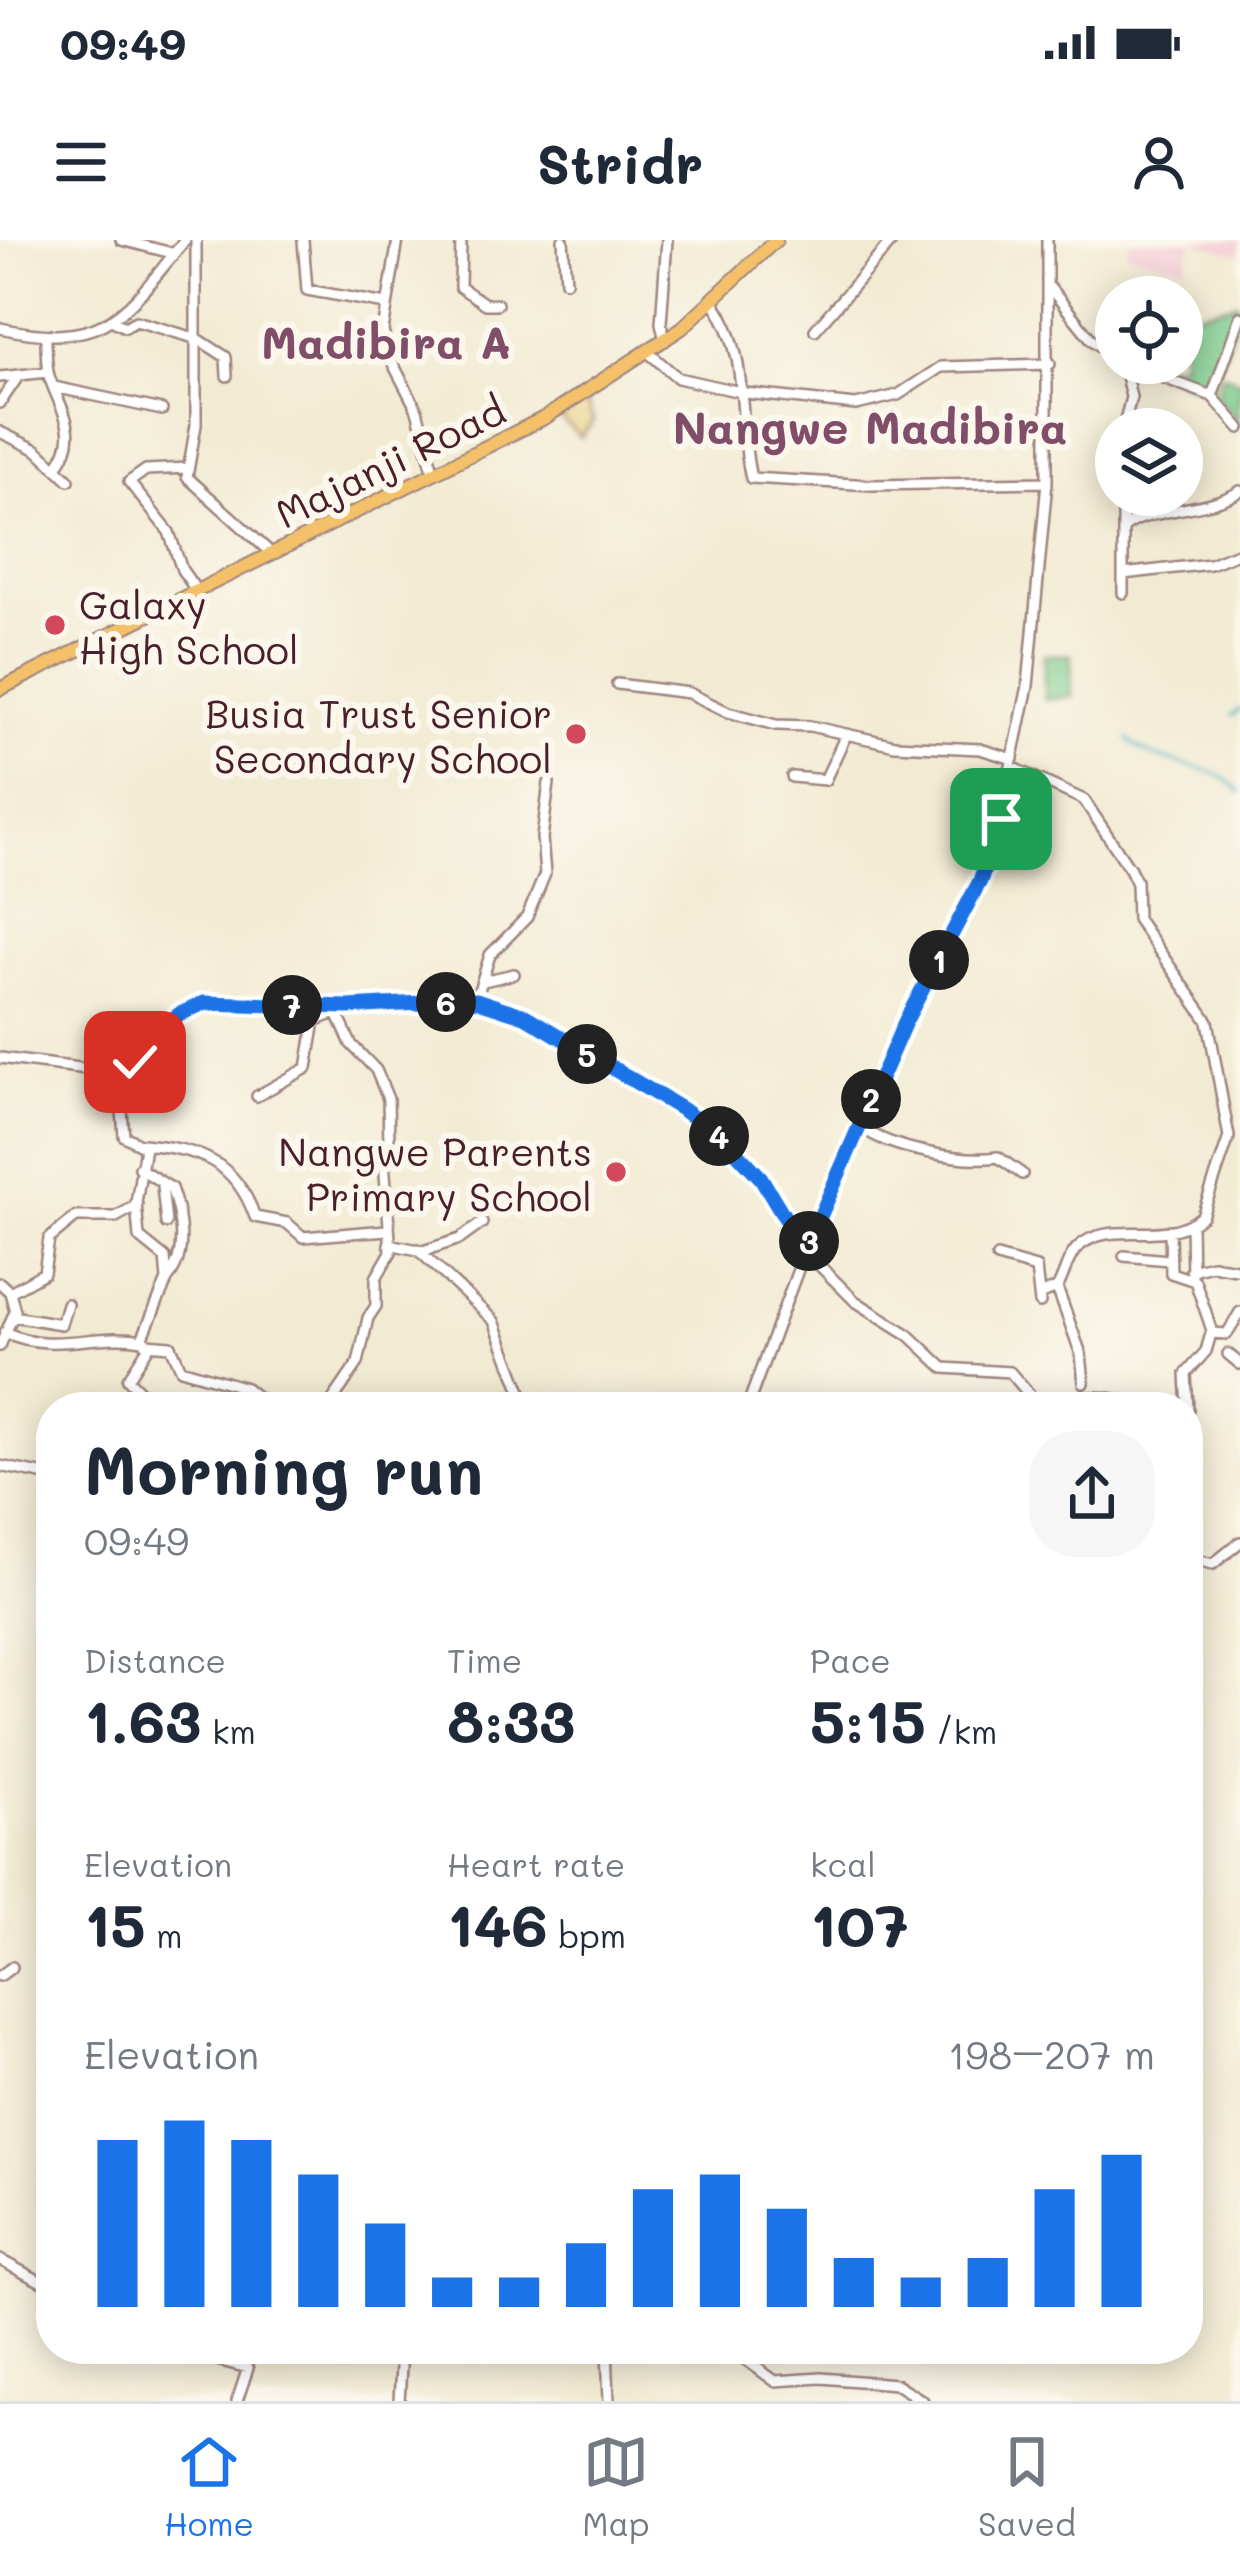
<!DOCTYPE html>
<html lang="en">
<head>
<meta charset="utf-8">
<style>
	:root { --surface:#fff; --page:#f6f6f7; --text:#1f2937; --muted:#747a83; --line:#e0e1e3; --accent:#1a73e8 }
	body { margin:0; font-family:Mali,sans-serif; background:var(--page); color:var(--text); height:100vh; display:flex; flex-direction:column; font-size:45px; white-space:nowrap }
	* { box-sizing:border-box; margin:0 }
	p { font-size:39px; color:var(--muted) }
	.icon { flex:none; width:66px; height:66px; fill:none; stroke:currentColor; stroke-width:2; stroke-linecap:round; stroke-linejoin:round }
	.map { position:relative; flex:1; overflow:hidden }
	.details { position:absolute; left:36px; top:1152px; width:1167px; height:972px; display:flex; flex-direction:column; background:var(--surface); border-radius:48px; box-shadow:0 6px 30px #0003 }
	.details>* { flex:none }
	.tools { position:absolute; left:1095px; top:36px; display:grid; gap:24px }
	.tools a { display:grid; place-items:center; width:108px; height:108px; border-radius:50%; background:var(--surface); box-shadow:0 6px 30px #0003; font-size:60px }
	.pin { position:absolute; display:grid; place-items:center; width:102px; height:102px; color:#fff; margin:-51px; border-radius:24px; box-shadow:0 6px 18px #0006 }
	.km { position:absolute; width:60px; height:60px; margin:-30px; border-radius:50%; background:#222; color:#fff; font-size:33px; line-height:60px; text-align:center }
	.round { display:grid; place-items:center; flex:none; width:126px; height:126px; border-radius:48px; background:var(--page) }
	.head { display:flex; align-items:center; justify-content:space-between; height:204px; padding:0 48px }
	h1 { font-size:66px; font-weight:700; line-height:90px }
	.stats { display:grid; grid-template-columns:repeat(3,1fr); gap:18px; height:204px; padding:12px 48px }
	.stats div { display:grid; align-content:center }
	.stats b { font-size:60px; font-weight:700 }
	.stats small { font-size:33px; font-weight:400 }
	.stats p { font-size:33px }
	.chart { height:336px; padding:24px 48px }
	.chart p { display:flex; justify-content:space-between }
	.chart svg { width:100%; height:216px; margin-top:12px; stroke:var(--accent); stroke-width:6 }
	.status { display:flex; justify-content:space-between; align-items:center; height:84px; padding:0 60px; background:var(--surface); direction:ltr }
	.status svg { height:33px; fill:currentColor }
	header { display:flex; justify-content:space-between; align-items:center; height:156px; padding:0 48px; background:var(--surface); font-size:54px; font-weight:700 }
	.dock { display:flex; justify-content:space-around; align-items:center; height:168px; border-top:3px solid var(--line); background:var(--surface); font-size:33px; color:var(--muted) }
	.dock a { display:grid; justify-items:center; gap:6px }
	.dock .active { color:var(--accent) }
	.map>svg:first-child { display:block }
	.built { fill:#f5cfd9 }
	.green { fill:#7bcc8d; stroke:#62765c; stroke-width:3 }
	.sand { fill:#eeda9e; stroke:#9c7c64; stroke-width:3 }
	.lines { fill:none; stroke-linecap:round; stroke-linejoin:round }
	.stream { stroke:#45b0c3; stroke-width:3 }
	.minor-casing { stroke:#9e857f; stroke-width:14 }
	.major-casing { stroke:#9e857f; stroke-width:16 }
	.minor { stroke:#fff; stroke-width:9 }
	.major { stroke:#f4c16a; stroke-width:12 }
	.route-casing { stroke:#fff; stroke-width:24 }
	.route { stroke:#1a73e8; stroke-width:15 }
	.poi-dot { fill:#d1495b; stroke:#fbf7ec; stroke-width:4.5 }
	.labels { text-anchor:middle; dominant-baseline:central; stroke-width:12; stroke-linejoin:round; paint-order:stroke }
	.street-label { font-size:39px; fill:#4a1f2b; stroke:#fbf7ec }
	.poi-label { font-size:39px; fill:#4a1f2b; stroke:#fbf7ec; text-anchor:end }
	.quarter-label { font-size:45px; font-weight:bold; fill:#814e6a; stroke:#fbf7ec }
</style>
</head>
<body>
<div class="status"><b>09:49</b><svg viewBox="0 0 49 12"><path d="M0 12V9h3v3zM5 12V6h3v6zM10 12V3h3v9zM15 12V0h3v12zM26 1h20v11H26zM47 4h2v5h-2z"/></svg></div>
<header><svg class="icon" aria-label="menu" viewBox="0 0 24 24"><path d="M4 6h16M4 12h16M4 18h16"/></svg>Stridr<svg class="icon" aria-label="person" viewBox="0 0 24 24"><circle cx="12" cy="8" r="4"/><path d="M4 21q1-7 8-7t8 7"/></svg></header>
<div class="map">
<svg width="1240" height="2161" viewBox="0 0 1240 2161">
	<rect width="100%" height="100%" fill="#fbf7ec"/>
	<filter id="ink" filterUnits="userSpaceOnUse"><feTurbulence type="fractalNoise" baseFrequency=".00833" numOctaves="2"/><feDisplacementMap in="SourceGraphic" scale="24" xChannelSelector="R" yChannelSelector="G"/><feConvolveMatrix kernelMatrix="1 2 1 2 8 2 1 2 1" color-interpolation-filters="sRGB"/></filter>
	<filter id="wash" filterUnits="userSpaceOnUse"><feTurbulence type="fractalNoise" baseFrequency=".004" numOctaves="4" result="noise"/><feDisplacementMap in="SourceGraphic" scale="48" xChannelSelector="R" yChannelSelector="G"/><feGaussianBlur stdDeviation="2.7" result="paint"/><feColorMatrix in="noise" values="0 0 0 0 0 0 0 0 0 0 0 0 0 0 0 0 0 1.4 0 .05"/><feComposite in="paint" operator="in"/></filter>
	<g filter="url(#wash)">
		<rect width="100%" height="100%" fill="#f2ebd3"/>
		<path class="built" d="M 1129,0 L 1240,0 L 1240,15 L 1192,0 L 1186,27 L 1126,13 Z"/>
		<path class="green" d="M 1237,63 L 1237,76 L 1210,152 L 1146,127 L 1182,123 L 1182,76 Z
			M 1223,134 L 1240,141 L 1238,182 L 1216,156 Z
			M 1044,415 L 1071,415 L 1072,457 L 1044,459 Z"/>
		<path class="sand" d="M 586,161 L 593,181 L 581,197 L 561,179 Z"/>
		<g class="lines">
			<path class="stream" d="M 1169,135 L 1193,145
				M 1232,476 L 1240,469
				M 1128,499 C 1157,530 1213,518 1240,552"/>
		</g>
	</g>
	<g filter="url(#ink)">
		<g class="lines">
			<defs>
				<path id="minor" d="M 121,0 L 172,13
					M 196,0 L 196,185 L 187,237 L 271,313
					M 303,0 L 307,50 L 386,64
					M 398,0 L 383,91 L 388,114 L 417,170 L 434,234
					M 461,0 L 460,47 L 485,64 L 497,64
					M 563,0 L 566,41
					M 1050,48 L 1092,100 L 1116,118
					M 713,61 C 752,118 736,175 751,238 L 872,245 L 1047,242
					M 1240,77 L 1212,156 L 1240,188
					M 115,82 L 125,87 L 136,81 L 198,99 L 226,117 L 227,136
					M 0,88 C 106,111 124,75 185,0
					M 815,90 L 893,0
					M 46,97 C 46,110 46,124 49,136 C 61,172 82,192 57,226
					M 665,101 L 661,83 L 667,0
					M 649,113 L 678,138 L 745,153 L 856,165 L 898,155 L 941,127 L 1050,124
					M 1123,123 L 1131,157 L 1123,189
					M 1124,123 L 1212,156
					M 0,137 L 48,132
					M 54,147 L 162,170
					M 0,163 L 17,138
					M 0,192 L 37,210 L 69,240
					M 188,228 L 146,230 L 129,242 L 169,292 L 182,330 L 196,350
					M 1123,289 C 1142,268 1209,272 1240,251
					M 1123,334 L 1210,324 L 1240,312
					M 1123,353 L 1123,255
					M 617,444 L 689,453 L 728,472 L 776,485 L 810,486 L 895,505 L 980,509 L 1013,519
					M 1012,527 L 1084,560 L 1130,629 L 1136,641 L 1137,679 L 1208,781 L 1229,897 L 1202,976 C 1163,1009 1111,977 1078,1007 C 1067,1017 1065,1035 1057,1048 L 1039,1055
					M 792,537 L 825,540 L 845,497
					M 483,741 L 514,734
					M 476,760 L 490,715 L 527,677 L 545,634 L 542,598 L 549,543
					M 0,818 L 119,833 L 178,775 L 204,763 L 348,767 L 476,760 L 500,765 L 720,897 L 761,938 L 805,1011 L 855,1061 L 909,1095 L 944,1128 L 1010,1132 L 1040,1167
					M 119,833 L 124,896 L 145,907 L 136,963 L 139,997 L 165,1018 L 167,1040 L 143,1097 L 148,1108 L 128,1139 L 142,1153 L 141,1167
					M 257,856 L 307,828 L 315,781 L 335,773
					M 860,886 C 890,910 963,922 998,917 L 1022,934
					M 143,904 C 198,909 235,920 255,977 L 287,983 L 303,997 L 387,990
					M 139,928 L 171,948 C 181,976 188,1014 168,1038
					M 162,946 L 166,983
					M 1191,984 L 1192,1037
					M 1170,990 L 1171,1033 L 1195,1041 L 1212,1090 L 1206,1111 L 1186,1134 L 1188,1170
					M 389,1004 L 423,1011 L 460,999 L 482,983
					M 417,1009 L 494,1081 L 527,1167
					M 1124,1016 L 1169,1020
					M 997,1017 L 1036,1028 L 1040,1063
					M 1191,1030 L 1212,1025 L 1236,1029
					M 0,1043 L 10,1052 L 15,1071 L 0,1106
					M 1057,1048 L 1081,1114 L 1084,1143
					M 10,1052 L 44,1033 L 49,999 L 76,977 L 116,977 L 137,965
					M 13,1076 L 61,1084 L 67,1064
					M 5,1092 C 53,1115 96,1091 143,1100
					M 1211,1093 L 1227,1094 L 1240,1072
					M 146,1104 L 171,1106 L 181,1129 L 246,1148 L 269,1167
					M 1228,1114 L 1240,1124
					M 328,1167 L 358,1123 L 368,1078 L 376,1066 L 376,1038 L 391,1012 L 384,921 L 389,903 L 388,859 L 376,830 L 351,804 L 334,767
					M 747,1167 L 805,1011 L 880,837 L 995,602 L 1028,446 L 1047,242 L 1047,0
					M 1042,1167 C 1072,1154 1110,1153 1140,1167
					M 0,1226 L 51,1236
					M 1188,1318 L 1213,1324 L 1240,1302
					M 0,1736 L 12,1727
					M 0,2020 L 51,2047
					M 174,2109 L 248,2128 L 237,2161
					M 607,2109 L 609,2161
					M 731,2109 L 775,2141 L 821,2138 L 896,2144 L 923,2161
					M 399,2161 L 402,2109"/>
				<path id="major" d="M 0,449 L 546,177 L 682,88 L 776,0"/>
			</defs>
			<use href="#minor" class="minor-casing"/>
			<use href="#major" class="major-casing"/>
			<use href="#minor" class="minor"/>
			<use href="#major" class="major"/>
		</g>
	</g>
	<g class="lines" filter="url(#ink)">
		<defs>
			<path id="route" d="M 135,822 L 178,775 L 204,763 L 348,767 L 476,760 L 525,776 L 683,870 L 729,904 L 761,938 L 805,1011 L 905,782 L 980,641 L 1001,579"/>
		</defs>
		<use href="#route" class="route-casing"/>
		<use href="#route" class="route"/>
	</g>
	<g class="poi-dot">
		<circle cx="55" cy="385" r="12"/>
		<circle cx="576" cy="494" r="12"/>
		<circle cx="616" cy="932" r="12"/>
	</g>
	<g class="labels">
		<g class="street-label">
			<text transform="translate(390 221) rotate(-26)">Majanji Road</text>
		</g>
		<g class="poi-label">
			<text x="79" y="363" text-anchor="start">Galaxy<tspan x="79" dy="45">High School</tspan></text>
			<text x="552" y="472">Busia Trust Senior<tspan x="552" dy="45">Secondary School</tspan></text>
			<text x="592" y="910">Nangwe Parents<tspan x="592" dy="45">Primary School</tspan></text>
		</g>
		<g class="quarter-label">
			<text x="386" y="101">Madibira A</text>
			<text x="870" y="186">Nangwe Madibira</text>
		</g>
	</g>
</svg>
<div class="tools">
<a><svg class="icon" aria-label="locate" viewBox="0 0 24 24"><circle cx="12" cy="12" r="6"/><path d="M12 2v4M12 18v4M2 12h4M18 12h4"/></svg></a>
<a><svg class="icon" aria-label="layers" viewBox="0 0 24 24"><path d="M12 4l9 5-9 5-9-5zM3 14l9 5 9-5"/></svg></a>
</div>
<div class="pin" style="left:1001px;top:579px;background:#1e9e55"><svg class="icon" aria-label="arrive" viewBox="0 0 24 24"><path d="M6 21V4h12l-3 4 3 4H6"/></svg></div>
<div class="pin" style="left:135px;top:822px;background:#d93025"><svg class="icon" aria-label="check" viewBox="0 0 24 24"><path d="M5 12l5 5 9-10"/></svg></div>
<b class="km" style="left:939px;top:720px">1</b>
<b class="km" style="left:871px;top:859px">2</b>
<b class="km" style="left:809px;top:1001px">3</b>
<b class="km" style="left:719px;top:896px">4</b>
<b class="km" style="left:587px;top:814px">5</b>
<b class="km" style="left:446px;top:762px">6</b>
<b class="km" style="left:292px;top:765px">7</b>
<section class="details">
<div class="head"><div><h1>Morning run</h1><p>09:49</p></div><a class="round"><svg class="icon" aria-label="share" viewBox="0 0 24 24"><path d="M12 15V3M7 8l5-5 5 5M5 13v7h14v-7"/></svg></a></div>
<div class="stats">
<div><p>Distance</p><b>1.63<small> km</small></b></div>
<div><p>Time</p><b>8:33</b></div>
<div><p>Pace</p><b>5:15<small> /km</small></b></div>
</div>
<div class="stats">
<div><p>Elevation</p><b>15<small> m</small></b></div>
<div><p>Heart rate</p><b>146<small> bpm</small></b></div>
<div><p>kcal</p><b>107</b></div>
</div>
<div class="chart"><p><span>Elevation</span>198–207 m</p>
<svg viewBox="0 0 160 44" preserveAspectRatio="none"><path d="M5 44V10M15 44V6M25 44V10M35 44V17M45 44V27M55 44V38M65 44V38M75 44V31M85 44V20M95 44V17M105 44V24M115 44V34M125 44V38M135 44V34M145 44V20M155 44V13"/></svg>
</div>
</section>
</div>
<nav class="dock">
<a class="active"><svg class="icon" aria-label="home" viewBox="0 0 24 24"><path d="M3 11l9-7 9 7M6 9v11h12V9"/></svg>Home</a>
<a><svg class="icon" aria-label="map" viewBox="0 0 24 24"><path d="M3 6l6-2 6 2 6-2v14l-6 2-6-2-6 2zM9 4v14M15 6v14"/></svg>Map</a>
<a><svg class="icon" aria-label="saved" viewBox="0 0 24 24"><path d="M7 4h10v16l-5-4-5 4z"/></svg>Saved</a>
</nav>
</body>
</html>
